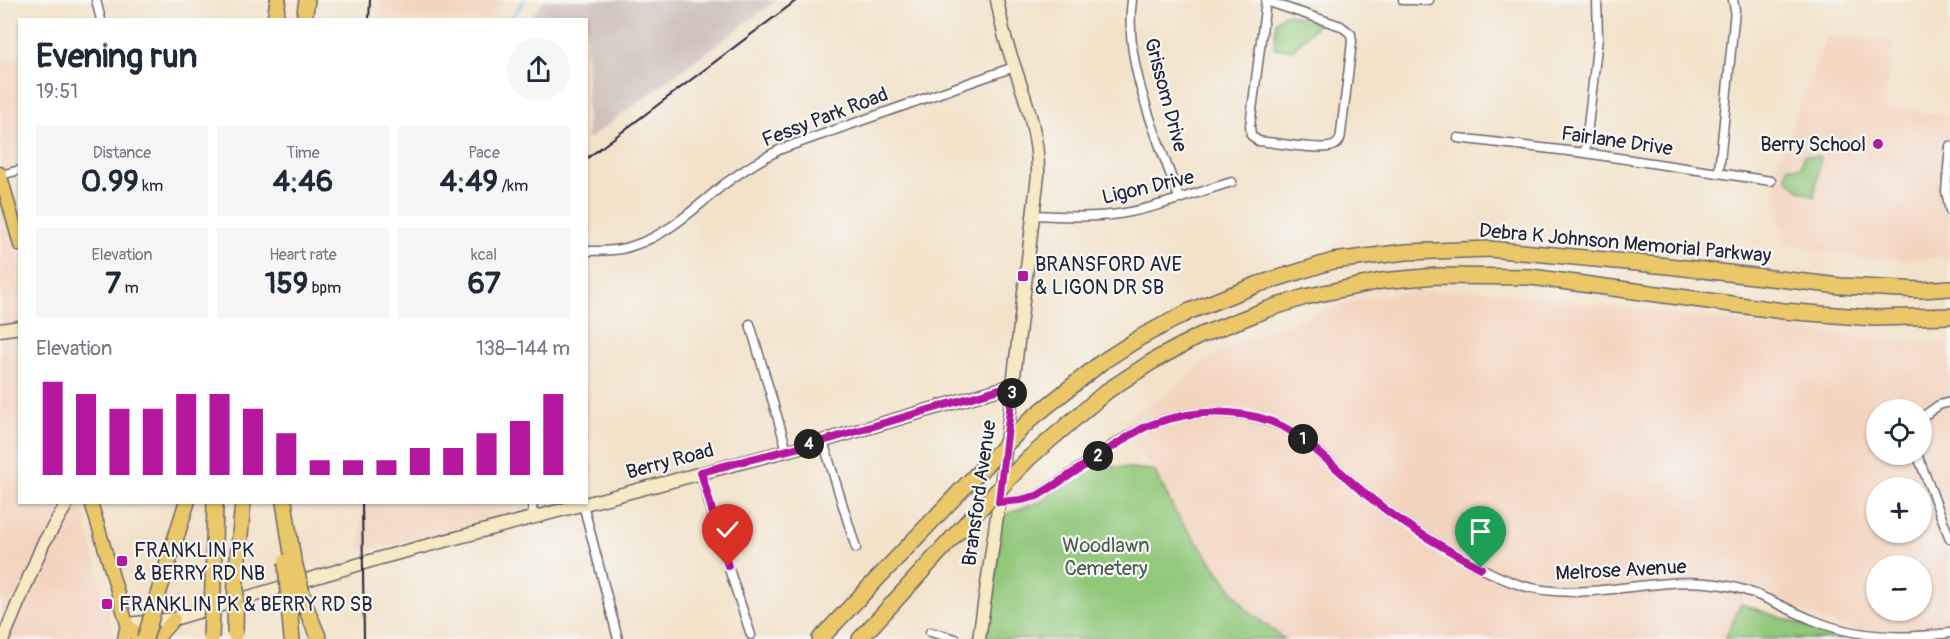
<!DOCTYPE html>
<html lang="en">
<head>
<meta charset="utf-8">
<style>
	:root { --surface:#fff; --page:#f6f6f7; --text:#1f2937; --muted:#747a83; --accent:#b5179e }
	body { margin:0; font-family:Pangolin,sans-serif; background:var(--page); color:var(--text); height:100vh; display:flex; flex-direction:column; font-size:22px; white-space:nowrap }
	* { box-sizing:border-box; margin:0 }
	p { font-size:20px; color:var(--muted) }
	.icon { flex:none; width:33px; height:33px; fill:none; stroke:currentColor; stroke-width:2; stroke-linecap:round; stroke-linejoin:round }
	.map { position:relative; flex:1; overflow:hidden }
	.drawer { position:absolute; left:18px; top:18px; width:570px; height:486px; display:flex; flex-direction:column; background:var(--surface); border-radius:0px; box-shadow:0 2px 4px #0004 }
	.drawer>* { flex:none }
	.controls { position:absolute; left:1866px; top:399px; display:grid; gap:12px }
	.controls a { display:grid; place-items:center; width:66px; height:66px; border-radius:50%; background:var(--surface); box-shadow:0 2px 4px #0004; font-size:30px }
	.pin { position:absolute; display:grid; place-items:center; width:51px; height:51px; color:#fff; margin:-62px -26px; border-radius:50% 50% 50% 0; rotate:-45deg; box-shadow:0 0 6px #0007 }
	.pin .icon { rotate:45deg }
	.km { position:absolute; width:30px; height:30px; margin:-15px; border-radius:50%; background:#222; color:#fff; font-size:16px; line-height:30px; text-align:center }
	.round { display:grid; place-items:center; flex:none; width:63px; height:63px; border-radius:32px; background:var(--page) }
	.overview { display:flex; align-items:center; justify-content:space-between; height:102px; padding:0 18px }
	h1 { font-size:33px; font-weight:800; line-height:45px }
	.figures { display:grid; grid-template-columns:repeat(3,1fr); gap:9px; height:102px; padding:6px 18px }
	.figures div { display:grid; align-content:center; border-radius:0px; background:var(--page); text-align:center }
	.figures b { font-size:30px; font-weight:800 }
	.figures small { font-size:16px; font-weight:400 }
	.figures p { font-size:16px }
	.chart { height:168px; padding:12px 18px }
	.chart p { display:flex; justify-content:space-between }
	.chart svg { width:100%; height:108px; margin-top:6px; stroke:var(--accent); stroke-width:6 }
	.map>svg:first-child { display:block }
	.built { fill:#f3d4bf; fill-rule:evenodd }
	.industrial { fill:#cfc0bb }
	.green { fill:#91c87a; stroke:#5a755a; stroke-width:1.5 }
	.lines { fill:none; stroke-linecap:round; stroke-linejoin:round }
	.stream { stroke:#74c0ee; stroke-width:2 }
	.street-casing { stroke:#6b656d; stroke-width:11 }
	.secondary-casing { stroke:#6b656d; stroke-width:15 }
	.primary-casing { stroke:#6b656d; stroke-width:15 }
	.highway-casing { stroke:#6b656d; stroke-width:18 }
	.street { stroke:#fff; stroke-width:8 }
	.secondary { stroke:#f7e9c3; stroke-width:12 }
	.primary { stroke:#eac769; stroke-width:12 }
	.highway { stroke:#eac769; stroke-width:15 }
	.rail { stroke:#22223b; stroke-width:2 }
	.highway-bridge-casing { stroke:#6b656d; stroke-width:18; stroke-linecap:butt }
	.highway-bridge { stroke:#eac769; stroke-width:15 }
	.route-casing { stroke:#fff; stroke-width:12 }
	.route { stroke:#b5179e; stroke-width:8 }
	.poi-dot { fill:#b5179e; stroke:#f6f6f2; stroke-width:2 }
	.labels { text-anchor:middle; dominant-baseline:central; stroke-width:4.5; stroke-linejoin:round; paint-order:stroke }
	.street-label { font-size:20px; fill:#22223b; stroke:#f6f6f2 }
	.poi-label { font-size:20px; fill:#22223b; stroke:#f6f6f2; text-anchor:start }
	.park-label { font-size:20px; fill:#495c51; stroke:#f6f6f2 }
</style>
</head>
<body>
<div class="map">
<svg width="1950" height="639" viewBox="0 0 1950 639">
	<rect width="100%" height="100%" fill="#f6f6f2"/>
	<filter id="ink" filterUnits="userSpaceOnUse"><feTurbulence type="fractalNoise" baseFrequency=".0167" numOctaves="2"/><feDisplacementMap in="SourceGraphic" scale="12" xChannelSelector="R" yChannelSelector="G"/><feConvolveMatrix kernelMatrix="1 2 1 2 8 2 1 2 1" color-interpolation-filters="sRGB"/></filter>
	<filter id="wash" filterUnits="userSpaceOnUse"><feTurbulence type="fractalNoise" baseFrequency=".008" numOctaves="4" result="noise"/><feDisplacementMap in="SourceGraphic" scale="24" xChannelSelector="R" yChannelSelector="G"/><feGaussianBlur stdDeviation="1.35" result="paint"/><feColorMatrix in="noise" values="0 0 0 0 0 0 0 0 0 0 0 0 0 0 0 0 0 1.4 0 .05"/><feComposite in="paint" operator="in"/></filter>
	<g filter="url(#wash)">
		<rect width="100%" height="100%" fill="#f3e2ca"/>
		<path class="built" d="M 381,0 L 504,0 L 489,20 L 381,19 Z
			M 1827,36 L 1894,41 L 1884,107 L 1950,116 L 1950,255 L 1921,259 L 1874,259 L 1786,244 L 1772,176 Z
			M 19,58 L 19,170 L 1,175 L 19,245 L 19,327 L 0,330 L 0,63 Z
			M 1481,290 L 1912,344 L 1950,343 L 1950,632 L 1864,635 L 1746,590 L 1741,604 L 1725,639 L 1284,639 L 1246,609 L 1177,515 L 1154,470 L 1129,436 L 1123,420 L 1169,393 L 1223,348 L 1336,306 L 1401,292 ZM 1876,410 L 1922,410 L 1922,454 L 1876,454 ZM 1876,488 L 1922,488 L 1922,532 L 1876,532 ZM 1876,566 L 1922,566 L 1922,610 L 1876,610 Z
			M 19,335 L 20,502 L 69,503 L 0,639 L 0,339 Z
			M 361,503 L 528,503 L 529,512 L 361,552 Z
			M 82,506 L 115,639 L 8,639 L 30,583 L 59,532 L 76,508 Z"/>
		<path class="industrial" d="M 544,0 L 777,0 L 587,140 L 586,20 L 530,19 Z"/>
		<path class="green" d="M 1286,13 L 1318,24 L 1293,50 L 1274,48 L 1276,21 Z
			M 1804,155 L 1821,157 L 1814,197 L 1798,189 L 1786,178 L 1788,166 L 1801,168 Z
			M 1093,465 L 1154,470 L 1177,515 L 1246,609 L 1284,639 L 987,639 L 1003,515 L 1040,502 Z
			M 1741,604 L 1843,639 L 1725,639 Z"/>
		<g class="lines">
			<path class="stream" d="M 510,20 L 524,0"/>
		</g>
	</g>
	<g filter="url(#ink)">
		<g class="lines">
			<defs>
				<path id="street" d="M 96,0 L 101,20
					M 1132,0 C 1123,64 1158,138 1179,198
					M 1403,0 L 1429,0
					M 1266,1 L 1341,26 L 1351,34 L 1352,42 L 1341,133 C 1341,138 1340,142 1335,145 C 1325,152 1272,142 1258,141 L 1251,135 L 1250,126 Z
					M 1458,138 L 1585,153 L 1771,181
					M 1950,146 L 1946,191 L 1950,211
					M 1585,153 L 1598,38 L 1597,0
					M 1719,172 L 1735,10 L 1733,0
					M 1,175 L 20,170
					M 1035,215 C 1062,216 1091,218 1119,214 C 1157,208 1195,193 1232,182
					M 586,251 C 601,251 618,251 632,246 C 668,235 695,208 723,185 C 742,171 761,159 781,149 L 1014,67
					M 750,324 L 787,450
					M 1922,417 L 1939,405 L 1950,402
					M 823,441 L 856,548
					M 1917,454 L 1950,539
					M 701,473 L 716,530 L 751,635
					M 532,502 L 533,517
					M 999,502 L 1021,500 L 1037,496 C 1073,475 1114,439 1152,424 C 1197,407 1261,408 1301,438 C 1328,457 1350,483 1377,503 C 1395,518 1416,530 1435,542 C 1463,558 1490,575 1520,585 C 1594,607 1670,566 1744,590 C 1767,597 1790,611 1813,620 C 1855,638 1905,639 1950,633
					M 583,504 L 618,639
					M 930,632 L 956,639"/>
				<path id="secondary" d="M 0,330 L 20,327
					M 127,624 L 174,619 L 384,557 L 823,441 L 1013,385
					M 3,639 L 43,544 L 68,502
					M 979,639 L 999,502 L 1038,175 C 1039,127 1020,86 1006,41 C 1002,28 1000,14 997,0"/>
				<path id="primary" d="M 0,173 L 20,245
					M 91,502 L 127,624 L 136,633 L 137,639
					M 124,639 L 127,624
					M 157,639 L 174,619"/>
				<path id="highway" d="M 275,20 L 278,0
					M 304,20 L 307,0
					M 1031,419 L 1102,362 L 1141,337 L 1190,311 L 1259,284 L 1333,261 L 1406,252 L 1490,249 L 1668,266 L 1840,286 L 1922,290 L 1950,288
					M 1029,458 L 1107,391 L 1153,361 L 1199,336 L 1268,309 L 1305,297 L 1381,281 L 1437,276 L 1531,277 L 1783,311 L 1874,318 L 1950,316
					M 284,502 L 293,560
					M 236,580 L 243,502
					M 213,585 L 215,502
					M 156,601 L 187,502
					M 306,608 L 319,639
					M 290,617 L 292,639
					M 820,639 L 969,482
					M 860,639 L 968,521"/>
			</defs>
			<use href="#street" class="street-casing"/>
			<use href="#secondary" class="secondary-casing"/>
			<use href="#primary" class="primary-casing"/>
			<use href="#highway" class="highway-casing"/>
			<use href="#street" class="street"/>
			<use href="#secondary" class="secondary"/>
			<use href="#primary" class="primary"/>
			<use href="#highway" class="highway"/>
			<path class="rail" d="M 369,20 L 370,0
				M 586,159 L 797,0
				M 362,502 L 364,639"/>
			<defs>
				<path id="highway-bridge" d="M 969,482 L 1031,419
					M 968,521 L 1029,458
					M 286,562 L 290,617
					M 294,562 L 306,608
					M 235,634 L 236,580
					M 211,638 L 213,585
					M 145,639 L 156,601"/>
			</defs>
			<use href="#highway-bridge" class="highway-bridge-casing"/>
			<use href="#highway-bridge" class="highway-bridge"/>
		</g>
	</g>
	<g class="lines" filter="url(#ink)">
		<defs>
			<path id="route" d="M 728,566 L 701,472 L 823,441 L 1013,385 L 999,502 L 1021,500 L 1037,496 C 1064,480 1090,461 1117,444 C 1128,437 1140,428 1153,424 C 1199,407 1261,407 1301,438 C 1328,458 1350,483 1377,503 C 1408,528 1445,549 1481,568"/>
		</defs>
		<use href="#route" class="route-casing"/>
		<use href="#route" class="route"/>
	</g>
	<g class="poi-dot">
		<circle cx="1878" cy="144" r="6"/>
		<rect x="1017" y="270" width="12" height="12" rx="3"/>
		<rect x="116" y="555" width="12" height="12" rx="3"/>
		<rect x="101" y="598" width="12" height="12" rx="3"/>
	</g>
	<g class="labels">
		<g class="street-label">
			<text transform="translate(1166 95) rotate(75)">Grissom Drive</text>
			<text transform="translate(825 117) rotate(-21)">Fessy Park Road</text>
			<text transform="translate(1617 141) rotate(8)">Fairlane Drive</text>
			<text transform="translate(1148 187) rotate(-13)">Ligon Drive</text>
			<text transform="translate(1625 243) rotate(5)">Debra K Johnson Memorial Parkway</text>
			<text transform="translate(670 461) rotate(-15)">Berry Road</text>
			<text transform="translate(979 493) rotate(-82)">Bransford Avenue</text>
			<text transform="translate(1621 570) rotate(-3)">Melrose Avenue</text>
		</g>
		<g class="poi-label">
			<text x="1866" y="144" text-anchor="end">Berry School</text>
			<text x="1035" y="264">BRANSFORD AVE<tspan x="1035" dy="23">&amp; LIGON DR SB</tspan></text>
			<text x="134" y="550">FRANKLIN PK<tspan x="134" dy="23">&amp; BERRY RD NB</tspan></text>
			<text x="119" y="604">FRANKLIN PK &amp; BERRY RD SB</text>
		</g>
		<g class="park-label">
			<text x="1106" y="545">Woodlawn<tspan x="1106" dy="23">Cemetery</tspan></text>
		</g>
	</g>
</svg>
<div class="controls">
<a><svg class="icon" aria-label="locate" viewBox="0 0 24 24"><circle cx="12" cy="12" r="6"/><path d="M12 2v4M12 18v4M2 12h4M18 12h4"/></svg></a>
<a>+</a>
<a>−</a>
</div>
<div class="pin" style="left:1481px;top:568px;background:#1e9e55"><svg class="icon" aria-label="arrive" viewBox="0 0 24 24"><path d="M6 21V4h12l-3 4 3 4H6"/></svg></div>
<div class="pin" style="left:728px;top:566px;background:#d93025"><svg class="icon" aria-label="check" viewBox="0 0 24 24"><path d="M5 12l5 5 9-10"/></svg></div>
<b class="km" style="left:1303px;top:439px">1</b>
<b class="km" style="left:1098px;top:456px">2</b>
<b class="km" style="left:1012px;top:393px">3</b>
<b class="km" style="left:809px;top:444px">4</b>
<section class="drawer">
<div class="overview"><div><h1>Evening run</h1><p>19:51</p></div><a class="round"><svg class="icon" aria-label="share" viewBox="0 0 24 24"><path d="M12 15V3M7 8l5-5 5 5M5 13v7h14v-7"/></svg></a></div>
<div class="figures">
<div><p>Distance</p><b>0.99<small> km</small></b></div>
<div><p>Time</p><b>4:46</b></div>
<div><p>Pace</p><b>4:49<small> /km</small></b></div>
</div>
<div class="figures">
<div><p>Elevation</p><b>7<small> m</small></b></div>
<div><p>Heart rate</p><b>159<small> bpm</small></b></div>
<div><p>kcal</p><b>67</b></div>
</div>
<div class="chart"><p><span>Elevation</span>138–144 m</p>
<svg viewBox="0 0 160 44" preserveAspectRatio="none"><path d="M5 44V6M15 44V11M25 44V17M35 44V17M45 44V11M55 44V11M65 44V17M75 44V27M85 44V38M95 44V38M105 44V38M115 44V33M125 44V33M135 44V27M145 44V22M155 44V11"/></svg>
</div>
</section>
</div>
</body>
</html>
